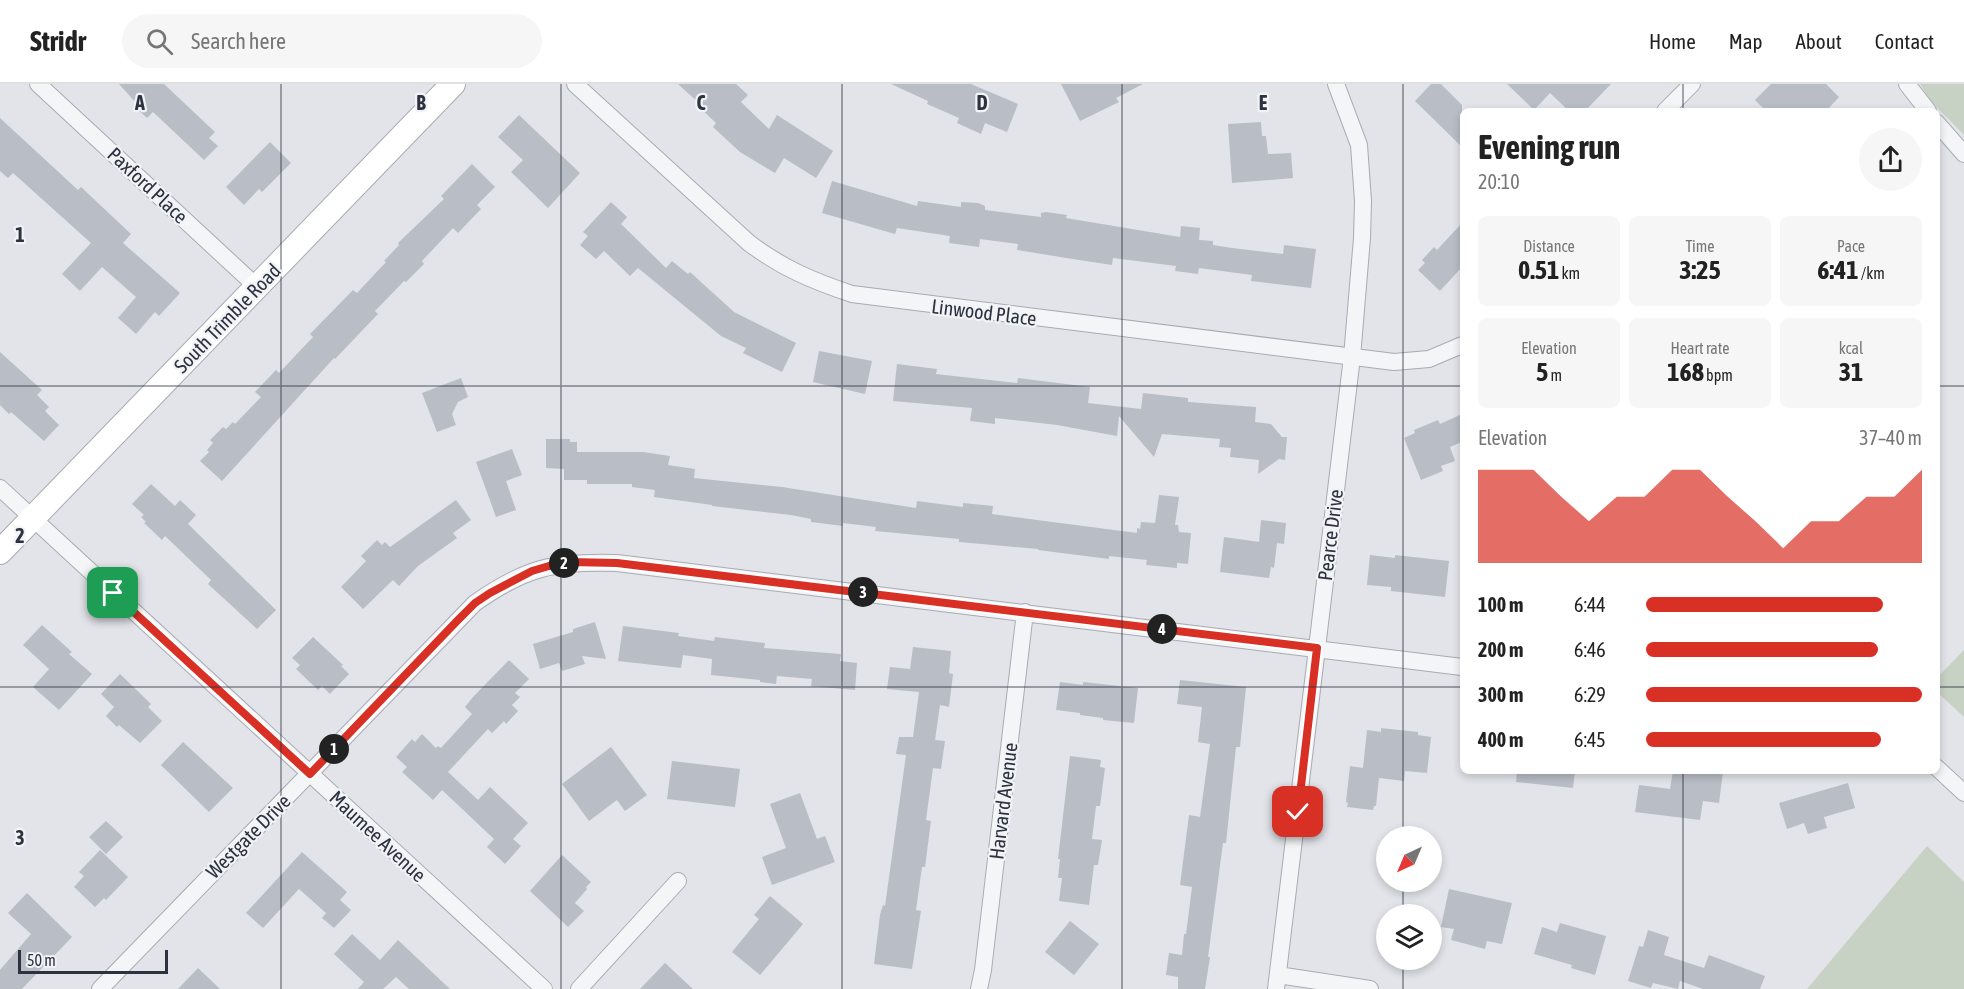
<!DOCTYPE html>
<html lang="en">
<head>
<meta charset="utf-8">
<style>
	:root { --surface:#fff; --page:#f6f6f6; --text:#222; --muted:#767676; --line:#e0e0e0; --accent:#d93025 }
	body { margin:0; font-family:"Asap Condensed",sans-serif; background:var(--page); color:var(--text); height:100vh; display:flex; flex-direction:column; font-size:22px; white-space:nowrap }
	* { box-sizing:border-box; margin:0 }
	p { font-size:20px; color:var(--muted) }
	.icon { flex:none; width:33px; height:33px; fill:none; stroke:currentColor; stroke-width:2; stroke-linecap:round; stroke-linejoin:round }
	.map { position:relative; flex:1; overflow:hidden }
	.drawer { position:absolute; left:1460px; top:24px; width:480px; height:666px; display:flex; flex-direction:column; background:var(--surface); border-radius:9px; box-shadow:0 3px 9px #0003 }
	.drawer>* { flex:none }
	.needle { width:39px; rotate:224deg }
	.tools { position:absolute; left:1376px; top:742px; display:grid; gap:12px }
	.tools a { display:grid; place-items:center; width:66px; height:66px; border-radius:50%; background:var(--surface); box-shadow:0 3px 9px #0003; font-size:30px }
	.scale { position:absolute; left:18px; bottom:15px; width:150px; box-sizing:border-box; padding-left:6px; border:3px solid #2c323f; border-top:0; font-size:16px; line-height:21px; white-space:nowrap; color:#2c323f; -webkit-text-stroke:4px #f1f3f6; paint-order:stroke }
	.pin { position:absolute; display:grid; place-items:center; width:51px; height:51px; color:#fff; margin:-26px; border-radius:12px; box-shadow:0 3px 9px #0006 }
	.km { position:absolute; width:30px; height:30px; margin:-15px; border-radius:50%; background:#222; color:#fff; font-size:16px; line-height:30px; text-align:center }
	.round { display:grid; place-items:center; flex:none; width:63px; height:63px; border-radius:32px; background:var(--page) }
	.headline { display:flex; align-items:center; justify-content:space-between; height:102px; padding:0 18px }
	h1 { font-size:33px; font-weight:700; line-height:45px }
	.metrics { display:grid; grid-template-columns:repeat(3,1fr); gap:9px; height:102px; padding:6px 18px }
	.metrics div { display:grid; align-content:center; border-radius:9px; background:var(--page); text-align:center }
	.metrics b { font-size:26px; font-weight:700 }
	.metrics small { font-size:16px; font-weight:400 }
	.metrics p { font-size:16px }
	.chart { height:168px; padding:12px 18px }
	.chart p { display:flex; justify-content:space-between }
	.chart svg { width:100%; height:108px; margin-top:6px; fill:var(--accent); opacity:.7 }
	ul { padding:0 18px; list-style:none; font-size:20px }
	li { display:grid; grid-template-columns:96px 72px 1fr; align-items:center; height:45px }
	li i { height:15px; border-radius:8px; background:var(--accent) }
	header { display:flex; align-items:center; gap:36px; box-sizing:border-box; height:84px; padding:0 30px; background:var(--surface); border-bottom:2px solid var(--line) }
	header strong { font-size:28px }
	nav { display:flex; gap:33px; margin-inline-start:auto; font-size:21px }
	.search { width:420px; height:54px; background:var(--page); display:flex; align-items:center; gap:15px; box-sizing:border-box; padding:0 21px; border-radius:33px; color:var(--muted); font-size:22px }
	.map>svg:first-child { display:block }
	.green { fill:#c7d1c4 }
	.building { fill:#b9bdc5 }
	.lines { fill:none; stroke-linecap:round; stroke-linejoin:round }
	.minor-casing { stroke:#a8abb3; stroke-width:18 }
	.secondary-casing { stroke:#a8abb3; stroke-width:26 }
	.minor { stroke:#f4f5f7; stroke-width:16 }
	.secondary { stroke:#fff; stroke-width:24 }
	.route-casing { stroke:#fff; stroke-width:12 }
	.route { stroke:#d93025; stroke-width:8 }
	.grid { fill:none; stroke:#2c323f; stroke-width:1.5; stroke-opacity:0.55 }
	.labels { text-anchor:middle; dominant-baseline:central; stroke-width:4.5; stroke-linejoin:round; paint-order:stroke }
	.street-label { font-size:20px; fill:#2c323f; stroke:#f1f3f6 }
	.grid-label { font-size:20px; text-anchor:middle; font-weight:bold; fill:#2c323f; stroke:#f1f3f6; stroke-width:4.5; stroke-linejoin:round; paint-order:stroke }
</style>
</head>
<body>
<header>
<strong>Stridr</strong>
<div class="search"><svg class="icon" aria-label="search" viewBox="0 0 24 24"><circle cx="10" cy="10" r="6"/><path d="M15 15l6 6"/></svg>Search here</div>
<nav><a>Home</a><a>Map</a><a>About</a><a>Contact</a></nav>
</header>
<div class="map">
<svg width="1964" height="905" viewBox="0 0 1964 905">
	<rect width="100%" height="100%" fill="#e2e4e9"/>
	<path class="green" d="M 1920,0 L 1964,0 L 1964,51 L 1931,17 Z
		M 1964,566 L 1964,633 L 1936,607 L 1937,594 Z
		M 1927,762 L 1964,798 L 1964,905 L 1807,905 Z"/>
	<path class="building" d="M 119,0 L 164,0 L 215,48 L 209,54 L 218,62 L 204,76 L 153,28 L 147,34 L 133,21 L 136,19 Z
		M 678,0 L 736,0 L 748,11 L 741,18 L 769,45 L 777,31 L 833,67 L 816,94 L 784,74 L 775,89 L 740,68 L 713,43 L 716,39 L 699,23 L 701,21 Z
		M 891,0 L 971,0 L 1018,20 L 1007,48 L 985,39 L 981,50 L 957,39 L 959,34 L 927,20 L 928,17 Z
		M 1061,0 L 1143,0 L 1116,14 L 1119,18 L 1080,37 Z
		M 1431,0 L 1441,0 L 1462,21 L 1462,63 L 1415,17 Z
		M 1507,0 L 1611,0 L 1585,27 L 1569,27 L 1550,9 L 1534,26 Z
		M 1771,0 L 1826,0 L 1839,13 L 1826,27 L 1766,27 L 1755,16 Z
		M 519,31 L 580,89 L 548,124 L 511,88 L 523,76 L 498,53 Z
		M 0,34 L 78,106 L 81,103 L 131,150 L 123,159 L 180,209 L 159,232 L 155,228 L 136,250 L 118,234 L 136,213 L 102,183 L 80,207 L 62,190 L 91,159 L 13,89 L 8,94 L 0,87 Z
		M 1261,38 L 1262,52 L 1266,52 L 1268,70 L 1291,69 L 1293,94 L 1232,99 L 1228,40 Z
		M 270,58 L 291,79 L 262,108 L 259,105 L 244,121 L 226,103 Z
		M 472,80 L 495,103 L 477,121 L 481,125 L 458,149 L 453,144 L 422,177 L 424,180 L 406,198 L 404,197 L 375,227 L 378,230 L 335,275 L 334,274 L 222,397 L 200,377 L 209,368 L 207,366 L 213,359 L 210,356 L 223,343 L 226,345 L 233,338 L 235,340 L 261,313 L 255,308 L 276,286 L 279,289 L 313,253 L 310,250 L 353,206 L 357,209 L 386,178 L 384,177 L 399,161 L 398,159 L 444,115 L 441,112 Z
		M 832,97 L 917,122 L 918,117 L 961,123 L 961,118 L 978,119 L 985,122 L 985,126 L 1041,133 L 1041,129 L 1046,128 L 1067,131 L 1066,134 L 1180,153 L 1181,142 L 1200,144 L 1199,156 L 1213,157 L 1213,161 L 1232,164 L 1283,170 L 1284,161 L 1316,165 L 1311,204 L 1251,197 L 1252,191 L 1199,184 L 1198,190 L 1175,187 L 1176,182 L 1113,174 L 1112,181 L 1079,176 L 1017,166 L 1018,160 L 980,155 L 979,163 L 949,159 L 950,152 L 897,144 L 895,150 L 822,129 Z
		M 611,118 L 627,133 L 621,140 L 666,184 L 672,177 L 688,190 L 690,188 L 734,228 L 796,259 L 782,288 L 743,269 L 746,264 L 721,252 L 638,184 L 630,192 L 604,167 L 596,175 L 580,161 L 588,152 L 583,148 Z
		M 1462,139 L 1462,183 L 1440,207 L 1418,186 L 1425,179 L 1422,176 L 1434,163 L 1437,166 Z
		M 819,267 L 872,277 L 865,310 L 813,298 Z
		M 0,268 L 42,306 L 37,311 L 49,323 L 45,327 L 59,341 L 44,357 L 11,328 L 9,330 L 0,321 Z
		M 897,280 L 937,285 L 936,290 L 1017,299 L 1018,294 L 1090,303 L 1088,319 L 1141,325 L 1143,309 L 1188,314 L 1188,318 L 1256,323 L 1255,338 L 1271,340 L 1282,353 L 1287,353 L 1285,376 L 1279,375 L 1258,390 L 1259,376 L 1230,373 L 1231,364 L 1219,363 L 1220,355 L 1162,350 L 1154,373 L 1119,332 L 1117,352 L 1057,341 L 995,334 L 995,340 L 970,337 L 972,324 L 893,317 Z
		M 461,294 L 468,313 L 458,318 L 452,330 L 456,341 L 437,348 L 422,309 Z
		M 1462,330 L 1462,358 L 1450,363 L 1455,377 L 1441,382 L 1443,387 L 1421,396 L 1404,354 L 1415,349 L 1414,346 L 1438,336 L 1440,340 Z
		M 546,355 L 570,355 L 570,358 L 577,358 L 577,368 L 643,368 L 670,372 L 668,381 L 695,385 L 694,394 L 782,403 L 916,424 L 917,417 L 963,423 L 963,419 L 993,422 L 992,430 L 1137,449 L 1137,444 L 1140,445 L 1141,438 L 1155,439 L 1159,411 L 1179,413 L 1175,441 L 1178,441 L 1179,448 L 1191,449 L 1188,480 L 1177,479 L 1177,484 L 1146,481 L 1147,476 L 1109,472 L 1109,475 L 1038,466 L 1038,465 L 959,458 L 959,455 L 875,447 L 876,443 L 843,439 L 843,442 L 811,438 L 811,435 L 791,431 L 712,422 L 712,421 L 654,413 L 655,406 L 632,403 L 632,400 L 587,400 L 587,396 L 564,396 L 564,385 L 546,384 Z
		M 512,365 L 522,391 L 506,397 L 516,426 L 496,433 L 476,378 Z
		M 151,400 L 175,422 L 180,416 L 196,431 L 188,440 L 276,526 L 257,545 L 208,500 L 211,496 L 165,452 L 162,456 L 144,439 L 146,438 L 141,433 L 144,431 L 132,420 Z
		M 456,416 L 471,436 L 453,449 L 457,454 L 418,482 L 399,502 L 393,496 L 363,525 L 341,503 L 366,477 L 361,472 L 377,456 L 382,461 L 385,458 L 390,463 Z
		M 1261,436 L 1286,439 L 1284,460 L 1277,459 L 1274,484 L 1271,483 L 1269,494 L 1220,488 L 1224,453 L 1259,458 Z
		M 1370,471 L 1395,474 L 1395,471 L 1449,477 L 1445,513 L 1391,507 L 1391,503 L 1367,501 Z
		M 595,538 L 606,575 L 582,572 L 585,580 L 562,587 L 559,579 L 540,585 L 533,560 L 573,548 L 573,545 Z
		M 42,541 L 72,568 L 69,570 L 92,590 L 59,626 L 33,603 L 49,585 L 23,561 Z
		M 623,542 L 679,549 L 678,552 L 714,557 L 715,553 L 765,559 L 764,564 L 841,570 L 840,577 L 857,579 L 855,606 L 811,602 L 812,595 L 777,592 L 776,600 L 760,598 L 760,596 L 711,591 L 712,575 L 683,571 L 681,584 L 618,577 Z
		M 313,553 L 343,581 L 341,582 L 349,590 L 330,610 L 322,602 L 318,606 L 296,585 L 300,581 L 292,574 Z
		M 913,563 L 951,567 L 949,589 L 953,590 L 949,623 L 940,621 L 935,656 L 945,657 L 941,685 L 933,684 L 926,736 L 931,737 L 925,783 L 922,783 L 916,826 L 921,827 L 912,885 L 874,880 L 880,831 L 883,821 L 885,822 L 906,671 L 896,670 L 899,653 L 913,653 L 919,608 L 887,605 L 890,583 L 910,585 Z
		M 509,576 L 529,595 L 515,609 L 520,613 L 512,621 L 518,627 L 506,640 L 504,637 L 492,649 L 488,645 L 448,688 L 478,716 L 490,703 L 528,739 L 513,755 L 521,762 L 505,780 L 487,763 L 494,755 L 442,706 L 433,716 L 402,688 L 407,683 L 396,673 L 412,655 L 415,658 L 422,650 L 436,664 L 438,662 L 441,664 L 472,630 L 465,623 L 473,613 Z
		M 120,590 L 151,620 L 148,623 L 162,637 L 140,659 L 119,641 L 117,643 L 106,632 L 114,623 L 101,610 Z
		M 1180,596 L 1246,603 L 1240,663 L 1236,663 L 1226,759 L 1223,759 L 1208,873 L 1210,873 L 1205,905 L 1178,905 L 1178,893 L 1166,891 L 1169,869 L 1182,871 L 1184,850 L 1186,850 L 1192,803 L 1180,801 L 1189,731 L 1200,733 L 1210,660 L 1198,658 L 1202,623 L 1177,620 Z
		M 1060,598 L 1083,601 L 1083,598 L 1138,604 L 1134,639 L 1103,636 L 1103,634 L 1080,631 L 1080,629 L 1056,626 Z
		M 1381,644 L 1418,648 L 1418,651 L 1431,653 L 1427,689 L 1405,687 L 1404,697 L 1379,694 L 1376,722 L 1374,722 L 1373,726 L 1347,723 L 1348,719 L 1346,718 L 1350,682 L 1363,684 L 1367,646 L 1381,648 Z
		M 183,658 L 233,704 L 209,728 L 161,681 Z
		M 611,663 L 647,711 L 625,727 L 617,716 L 589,737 L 562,700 Z
		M 1070,672 L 1101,676 L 1100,683 L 1105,684 L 1100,722 L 1096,722 L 1092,755 L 1102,756 L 1098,781 L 1094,781 L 1089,821 L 1059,817 L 1062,794 L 1058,794 L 1060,775 L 1058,775 Z
		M 672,677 L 740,685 L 735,723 L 667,715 Z
		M 1517,687 L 1575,687 L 1573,704 L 1516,698 Z
		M 1673,687 L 1723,687 L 1719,719 L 1703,717 L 1700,736 L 1635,728 L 1639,701 L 1670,705 Z
		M 1848,699 L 1855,724 L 1824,733 L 1827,744 L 1808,750 L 1804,739 L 1787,745 L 1779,719 Z
		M 800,709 L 817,755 L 825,752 L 835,778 L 772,801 L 762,773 L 786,764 L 770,720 Z
		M 106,737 L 123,753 L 106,770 L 89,753 Z
		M 100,766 L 128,793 L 106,816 L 104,814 L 95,823 L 74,803 L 84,792 L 79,788 Z
		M 302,768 L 347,808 L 340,816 L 351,826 L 334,844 L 322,834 L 326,829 L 299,805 L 263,844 L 246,829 Z
		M 562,771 L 591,798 L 586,803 L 587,805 L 575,819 L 584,827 L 568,843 L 530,807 Z
		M 1449,805 L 1512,819 L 1502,860 L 1487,857 L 1485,865 L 1451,856 L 1454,845 L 1441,843 Z
		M 27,809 L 72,853 L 22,905 L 0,905 L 0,886 L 31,850 L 8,829 Z
		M 770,812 L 803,840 L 760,891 L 732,868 L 759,835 L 754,831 Z
		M 1070,837 L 1099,860 L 1074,891 L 1045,868 Z
		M 1560,839 L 1606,852 L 1595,891 L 1571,884 L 1572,881 L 1534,870 L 1542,843 L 1557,848 Z
		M 1648,846 L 1669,853 L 1664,871 L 1704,884 L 1709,871 L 1765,892 L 1760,905 L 1703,905 L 1680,897 L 1678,905 L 1653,899 L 1651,904 L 1628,897 L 1639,862 L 1643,863 Z
		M 352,850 L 380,876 L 398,856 L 450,905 L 409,905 L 396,893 L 383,905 L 358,905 L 364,898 L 334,870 Z
		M 665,879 L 693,905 L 640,905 Z
		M 198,884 L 220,905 L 178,905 Z"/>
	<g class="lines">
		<defs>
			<path id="minor" d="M 38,0 L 257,203
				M 575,0 L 749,159 C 782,184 813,197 852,210 L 1394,278 L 1429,275 L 1462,261
				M 1907,0 L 1928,27
				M 1665,27 L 1692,0
				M 1936,38 L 1964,70
				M 0,404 L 544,905
				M 1936,683 L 1964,709
				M 1278,891 L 1370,905
				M 100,905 L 475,519 C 526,483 555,477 617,479 L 1462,583
				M 579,905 L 678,797
				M 979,905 L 983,886 L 1025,528
				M 1276,905 L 1352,273 L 1362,154 L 1363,117 L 1359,61 L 1336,0"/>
			<path id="secondary" d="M 0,468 L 453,0"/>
		</defs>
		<use href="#minor" class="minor-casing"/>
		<use href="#secondary" class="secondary-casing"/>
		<use href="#minor" class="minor"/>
		<use href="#secondary" class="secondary"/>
	</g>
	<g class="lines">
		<defs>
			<path id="route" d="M 113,509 L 310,690 L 457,537 L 475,519 L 490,509 L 532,487 L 549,482 L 569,478 L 617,479 L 1317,564 L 1298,728"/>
		</defs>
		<use href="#route" class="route-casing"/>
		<use href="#route" class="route"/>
	</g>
	<path class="grid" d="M 281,0 L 281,905M 561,0 L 561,905M 842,0 L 842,905M 1122,0 L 1122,905M 1403,0 L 1403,753M 1683,0 L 1683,27M 0,302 L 1462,302M 1936,302 L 1964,302M 0,603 L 1462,603M 1936,603 L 1964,603M 1683,687 L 1683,905M 1403,798 L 1403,831M 1403,876 L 1403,905"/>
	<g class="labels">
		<g class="street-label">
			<text transform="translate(148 101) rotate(43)">Paxford Place</text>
			<text transform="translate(984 228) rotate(7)">Linwood Place</text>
			<text transform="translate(227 234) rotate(-46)">South Trimble Road</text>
			<text transform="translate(1330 451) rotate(-83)">Pearce Drive</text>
			<text transform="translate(1003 717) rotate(-83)">Harvard Avenue</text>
			<text transform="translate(248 752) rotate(-45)">Westgate Drive</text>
			<text transform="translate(378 752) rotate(43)">Maumee Avenue</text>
		</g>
	</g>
	<g class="grid-label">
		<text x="140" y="26">A</text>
		<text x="421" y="26">B</text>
		<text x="701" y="26">C</text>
		<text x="982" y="26">D</text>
		<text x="1263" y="26">E</text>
		<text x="20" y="158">1</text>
		<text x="20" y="459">2</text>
		<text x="20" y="761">3</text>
	</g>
</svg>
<div class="tools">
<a><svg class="needle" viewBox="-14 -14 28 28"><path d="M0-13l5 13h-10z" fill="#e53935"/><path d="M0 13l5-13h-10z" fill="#767676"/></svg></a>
<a><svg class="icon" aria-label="layers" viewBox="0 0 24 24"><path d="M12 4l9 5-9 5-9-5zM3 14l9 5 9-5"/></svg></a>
</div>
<div class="scale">50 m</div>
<div class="pin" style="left:113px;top:509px;background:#1e9e55"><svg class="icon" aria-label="arrive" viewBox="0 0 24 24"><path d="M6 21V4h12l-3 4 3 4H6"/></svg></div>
<div class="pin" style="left:1298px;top:728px;background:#d93025"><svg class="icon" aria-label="check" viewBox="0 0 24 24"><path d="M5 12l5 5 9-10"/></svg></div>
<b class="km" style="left:334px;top:665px">1</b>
<b class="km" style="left:564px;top:479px">2</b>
<b class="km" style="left:863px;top:508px">3</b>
<b class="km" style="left:1162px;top:545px">4</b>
<section class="drawer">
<div class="headline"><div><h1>Evening run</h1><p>20:10</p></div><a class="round"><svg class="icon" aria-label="share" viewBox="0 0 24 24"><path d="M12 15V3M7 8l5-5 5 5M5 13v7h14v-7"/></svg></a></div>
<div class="metrics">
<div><p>Distance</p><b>0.51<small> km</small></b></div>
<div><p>Time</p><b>3:25</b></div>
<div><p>Pace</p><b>6:41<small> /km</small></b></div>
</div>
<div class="metrics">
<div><p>Elevation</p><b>5<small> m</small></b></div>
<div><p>Heart rate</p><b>168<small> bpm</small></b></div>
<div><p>kcal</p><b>31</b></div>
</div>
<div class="chart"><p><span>Elevation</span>37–40 m</p>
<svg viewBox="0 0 160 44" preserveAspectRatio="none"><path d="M0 44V6L10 6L20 6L30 17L40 27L50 17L60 17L70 6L80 6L90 17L100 27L110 38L120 27L130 27L140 17L150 17L160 6V44z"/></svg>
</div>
<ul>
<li><b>100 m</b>6:44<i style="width:86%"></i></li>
<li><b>200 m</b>6:46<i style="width:84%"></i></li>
<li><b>300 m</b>6:29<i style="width:100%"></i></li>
<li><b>400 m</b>6:45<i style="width:85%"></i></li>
</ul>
</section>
</div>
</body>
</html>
